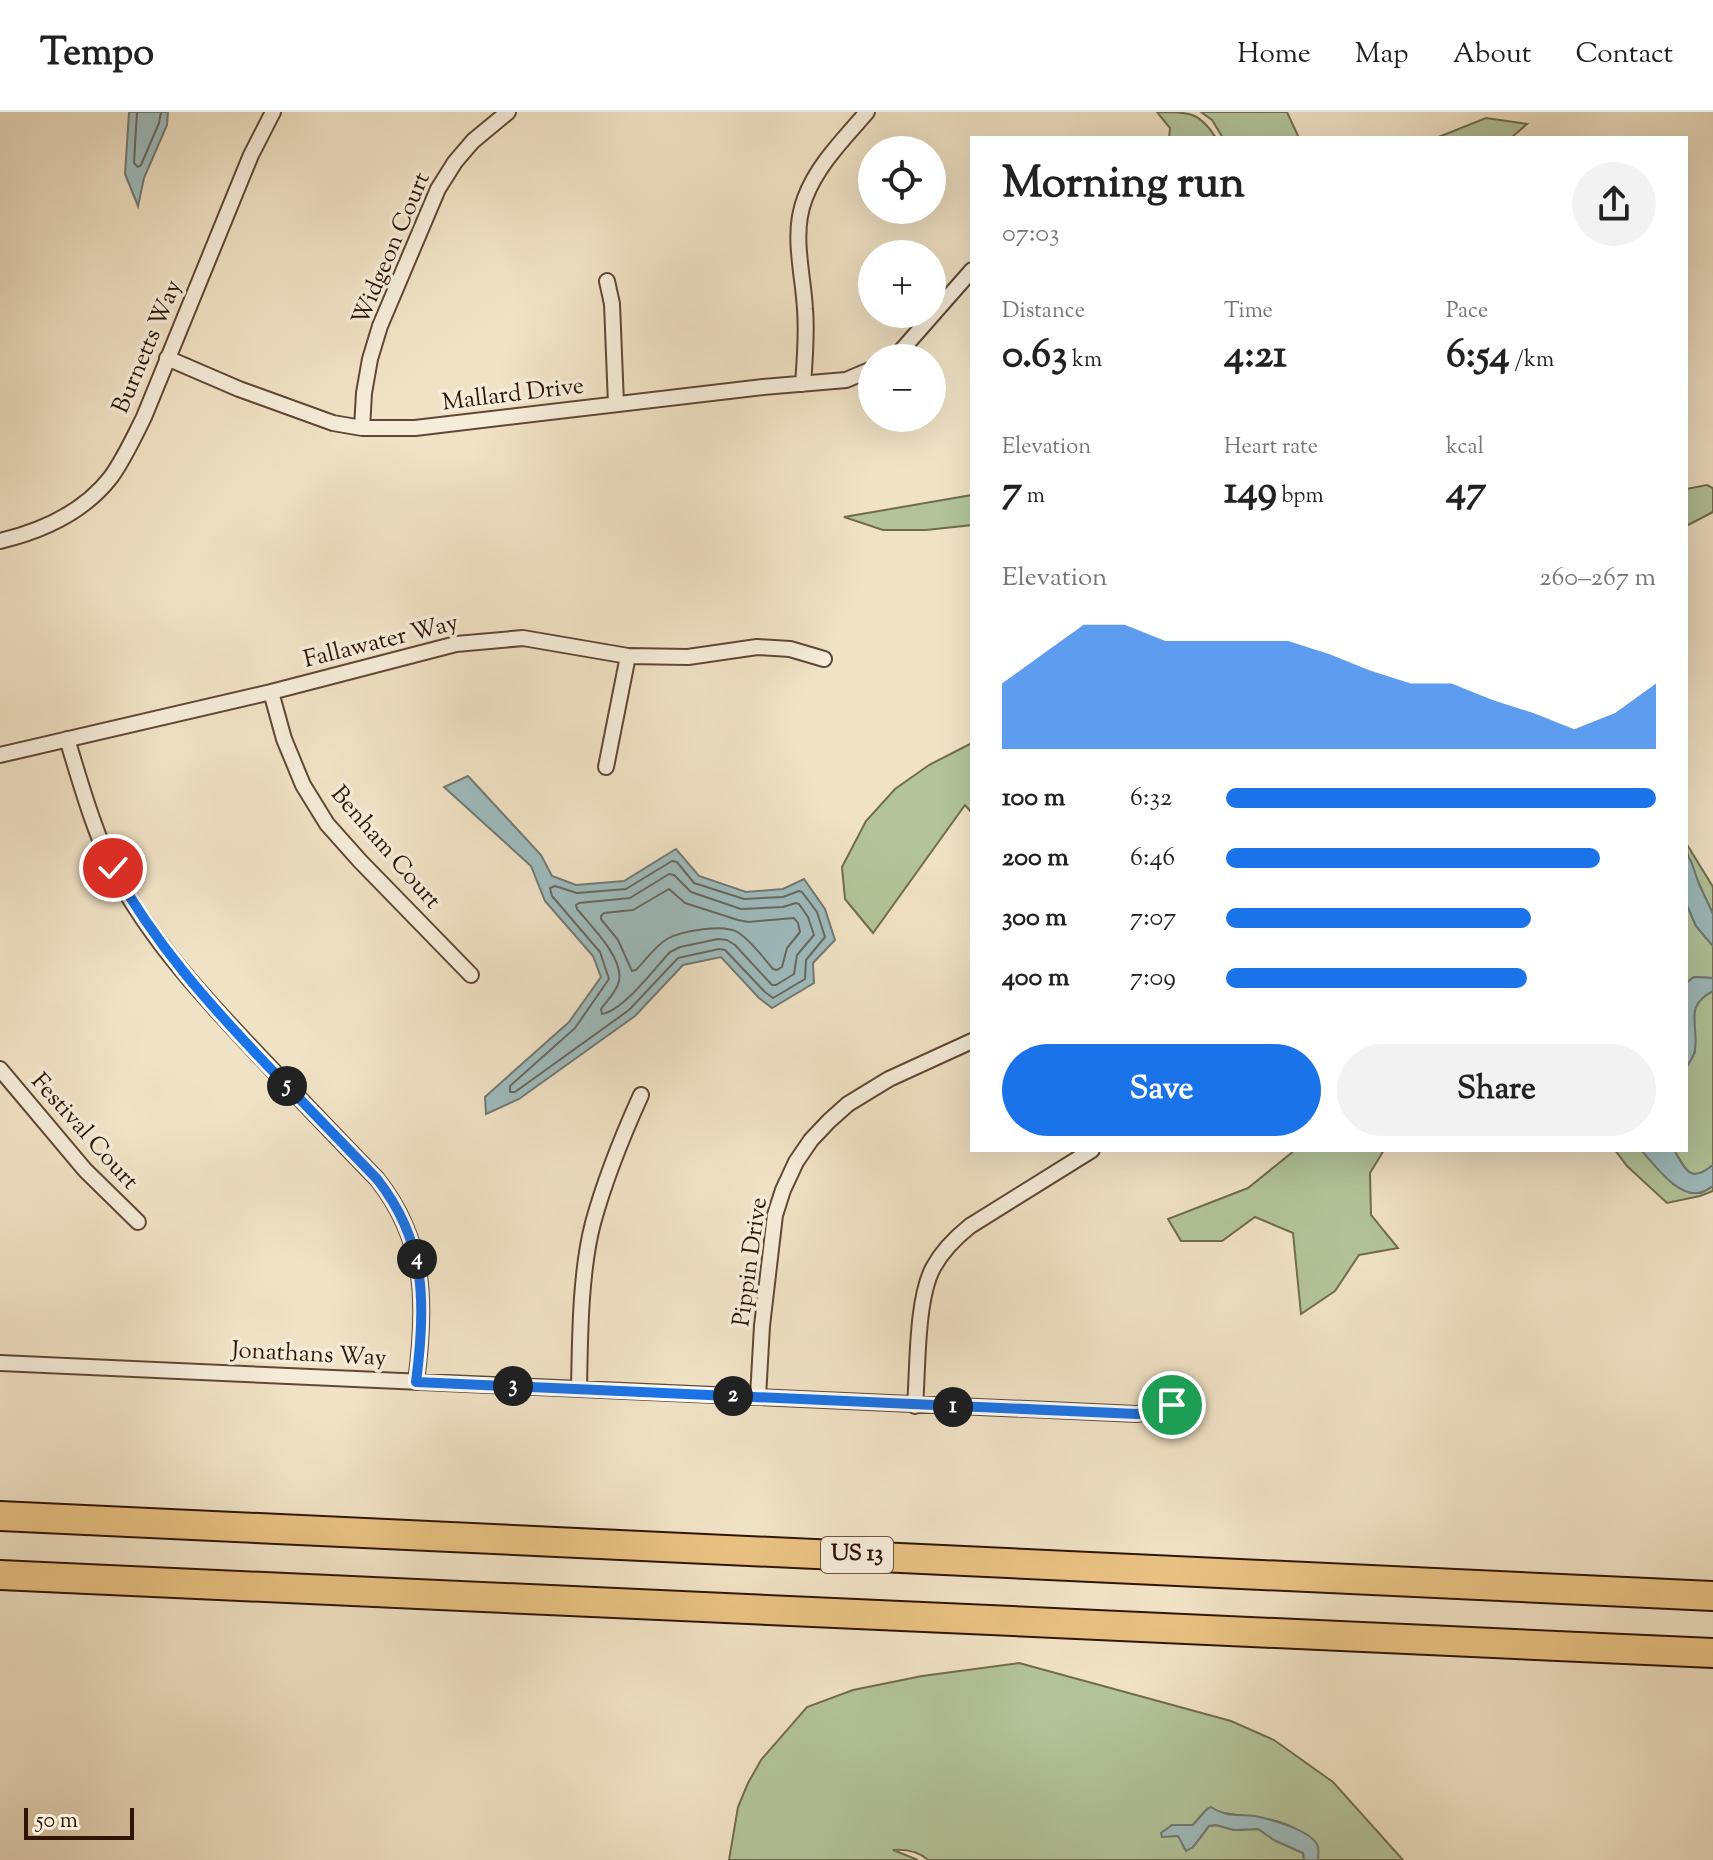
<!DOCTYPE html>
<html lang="en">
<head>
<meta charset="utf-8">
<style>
	:root { --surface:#fff; --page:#f2f2f2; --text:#222; --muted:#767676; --line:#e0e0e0; --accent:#1a73e8 }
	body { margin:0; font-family:"Sorts Mill Goudy",serif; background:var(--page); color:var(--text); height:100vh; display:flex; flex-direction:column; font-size:30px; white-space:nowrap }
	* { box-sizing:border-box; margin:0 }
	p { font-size:26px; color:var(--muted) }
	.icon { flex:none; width:44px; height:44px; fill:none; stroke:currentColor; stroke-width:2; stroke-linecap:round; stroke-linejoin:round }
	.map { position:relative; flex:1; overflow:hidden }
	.details { position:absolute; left:970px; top:24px; width:718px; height:1016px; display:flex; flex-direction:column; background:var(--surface); border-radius:0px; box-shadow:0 8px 32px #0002 }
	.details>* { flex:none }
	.fabs { position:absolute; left:858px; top:24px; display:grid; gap:16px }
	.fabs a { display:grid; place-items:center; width:88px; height:88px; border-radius:50%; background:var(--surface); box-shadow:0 8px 32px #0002; font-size:40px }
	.scale { position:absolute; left:24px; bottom:20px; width:110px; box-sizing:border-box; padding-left:8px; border:4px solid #301504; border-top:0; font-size:22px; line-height:28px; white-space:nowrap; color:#301504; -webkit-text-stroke:6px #f5ecd9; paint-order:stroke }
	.pin { position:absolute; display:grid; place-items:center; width:68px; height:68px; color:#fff; margin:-34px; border:4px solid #fff; border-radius:50%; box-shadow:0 2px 8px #0007 }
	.km { position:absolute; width:40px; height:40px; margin:-20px; border-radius:50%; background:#222; color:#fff; font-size:22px; line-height:40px; text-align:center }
	.round { display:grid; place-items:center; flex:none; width:84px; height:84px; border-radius:42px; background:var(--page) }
	.summary { display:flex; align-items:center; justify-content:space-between; height:136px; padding:0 32px }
	h1 { font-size:44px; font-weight:700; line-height:60px }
	.metrics { display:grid; grid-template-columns:repeat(3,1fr); gap:12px; height:136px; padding:8px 32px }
	.metrics div { display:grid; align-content:center }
	.metrics b { font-size:40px; font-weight:700 }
	.metrics small { font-size:22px; font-weight:400 }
	.metrics p { font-size:22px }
	.chart { height:224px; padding:16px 32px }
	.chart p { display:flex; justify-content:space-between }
	.chart svg { width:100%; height:144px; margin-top:8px; fill:var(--accent); opacity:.7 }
	.primary-button { display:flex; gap:16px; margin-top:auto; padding:16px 32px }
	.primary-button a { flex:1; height:92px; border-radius:48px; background:var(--accent); color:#fff; font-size:32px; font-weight:700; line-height:92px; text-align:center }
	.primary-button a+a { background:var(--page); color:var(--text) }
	ul { padding:0 32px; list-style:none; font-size:26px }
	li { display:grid; grid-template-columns:128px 96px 1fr; align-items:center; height:60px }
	li i { height:20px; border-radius:10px; background:var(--accent) }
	header { display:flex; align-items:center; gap:48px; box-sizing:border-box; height:112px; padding:0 40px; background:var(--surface); border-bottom:2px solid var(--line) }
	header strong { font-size:38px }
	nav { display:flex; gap:44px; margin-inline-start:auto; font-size:28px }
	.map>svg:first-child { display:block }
	.green { fill:#b3c49a; stroke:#726c4f; stroke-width:2 }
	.water { fill:#9ebcbe; stroke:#727974; stroke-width:2 }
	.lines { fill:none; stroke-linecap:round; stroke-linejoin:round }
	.shore { stroke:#676861; stroke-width:2 }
	.minor-casing { stroke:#604834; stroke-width:18 }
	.motorway-casing { stroke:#301504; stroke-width:32 }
	.minor { stroke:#f5ecd9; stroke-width:14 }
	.motorway { stroke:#e8c182; stroke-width:28 }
	.route-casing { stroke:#fff; stroke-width:16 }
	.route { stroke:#1a73e8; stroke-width:10 }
	.labels { text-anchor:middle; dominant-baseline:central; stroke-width:7; stroke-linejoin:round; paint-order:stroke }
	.shield { fill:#f5ecd9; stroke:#6b5644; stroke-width:2 }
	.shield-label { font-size:22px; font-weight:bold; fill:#301504 }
	.street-label { font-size:24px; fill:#301504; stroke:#f5ecd9 }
</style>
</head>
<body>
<header>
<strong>Tempo</strong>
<nav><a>Home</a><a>Map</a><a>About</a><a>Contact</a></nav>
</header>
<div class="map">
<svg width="1713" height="1748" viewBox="0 0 1713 1748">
	<rect width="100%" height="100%" fill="#f0e2c5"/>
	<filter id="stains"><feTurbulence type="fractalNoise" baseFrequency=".0025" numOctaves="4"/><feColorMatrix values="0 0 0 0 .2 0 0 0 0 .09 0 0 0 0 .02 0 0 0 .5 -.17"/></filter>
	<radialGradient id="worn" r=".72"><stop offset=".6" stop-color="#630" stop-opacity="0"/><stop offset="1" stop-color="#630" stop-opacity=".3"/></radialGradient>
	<path class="green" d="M 1157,0 C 1190,0 1200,0 1216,26 L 1169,26 L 1170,16 Z
		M 1201,0 L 1287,0 L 1299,26 L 1223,26 L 1212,8 Z
		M 1486,6 L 1527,12 L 1511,26 L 1436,26 Z
		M 1707,373 L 1713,376 L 1713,400 L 1686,414 L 1686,377 Z
		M 972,383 L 972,413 L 926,418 L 883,418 L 844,405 Z
		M 972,631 L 972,701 L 965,693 L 873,821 L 845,787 L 842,755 L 866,709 L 895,677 L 929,653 Z
		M 1686,731 L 1713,775 L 1713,802 C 1705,784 1686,749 1686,731 Z
		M 1686,791 L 1696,814 L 1713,834 L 1713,866 L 1694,865 L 1686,871 Z
		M 1711,879 L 1713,879 L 1713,1053 C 1690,1072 1686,1058 1674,1038 L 1686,1038 L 1686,956 L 1695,940 L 1694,898 L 1698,889 Z
		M 1295,1038 L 1384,1038 L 1370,1061 L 1371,1103 L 1398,1136 L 1359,1143 L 1335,1179 L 1301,1202 L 1293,1121 L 1255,1105 L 1222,1129 L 1181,1129 L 1168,1107 L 1248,1076 Z
		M 1615,1038 L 1641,1038 L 1673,1072 L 1701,1081 L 1713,1074 L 1713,1079 L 1700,1084 L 1667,1091 L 1627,1054 Z
		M 1019,1551 L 1231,1609 L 1274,1628 L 1333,1670 L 1403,1748 L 1318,1748 L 1318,1736 C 1312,1730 1306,1723 1299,1719 C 1272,1701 1237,1707 1207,1697 L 1193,1713 L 1172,1713 L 1178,1724 L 1193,1735 L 1209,1714 L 1216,1713 L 1234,1718 L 1258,1717 L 1274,1728 L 1303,1741 L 1304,1748 L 928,1748 C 918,1739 907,1737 893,1738 L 918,1748 L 729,1748 L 738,1695 L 748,1671 L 761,1648 L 807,1595 L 853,1578 L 922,1564 Z"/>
	<path class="water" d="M 129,0 L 168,0 L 167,13 L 144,66 L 138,94 L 125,62 Z
		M 468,664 L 541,743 L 552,764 L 576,773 L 624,769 L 676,737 L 699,764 L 746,780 L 783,777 L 804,767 L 825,797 L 835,828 L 813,851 L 814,871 L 772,896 L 759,886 L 721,845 L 683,853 L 635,904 L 519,987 L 486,1002 L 485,985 L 569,910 L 601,865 L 593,844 L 545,789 L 531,754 L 444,675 Z
		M 1686,742 L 1691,749 L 1699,772 L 1713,802 L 1713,834 L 1696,814 L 1686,791 Z
		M 1694,865 L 1713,866 L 1713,879 C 1683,895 1699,911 1695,938 C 1694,944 1689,951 1686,956 L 1686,871 Z
		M 1641,1038 L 1674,1038 C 1686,1058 1690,1072 1713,1053 L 1713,1074 C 1709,1076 1706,1079 1702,1080 C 1679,1088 1655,1053 1641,1038 Z
		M 1211,1695 C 1228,1706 1237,1702 1255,1704 C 1270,1707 1314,1719 1318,1735 C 1319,1739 1318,1744 1318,1748 L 1304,1748 L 1303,1741 L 1274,1728 L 1258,1717 L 1234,1718 L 1216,1713 L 1209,1714 L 1193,1735 L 1186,1739 L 1178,1724 L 1162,1725 L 1161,1721 L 1172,1713 L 1193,1713 L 1207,1697 Z"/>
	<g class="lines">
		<path class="shore" d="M 137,0 L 134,51 L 138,55 L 141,53 L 159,11 L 161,0
			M 672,749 L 677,750 L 694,771 L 744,787 L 783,785 L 799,779 L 802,780 L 817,800 L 825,825 L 806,848 L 805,867 L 773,886 L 765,880 L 725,838 L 719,837 L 678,846 L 629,898 L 515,980 L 510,980 L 510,974 L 575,916 L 609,867 L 600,840 L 552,784 L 550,776 L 555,774 L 577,781 L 626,777 Z
			M 669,762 L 674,763 L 691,780 L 741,797 L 783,795 L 796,791 L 799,792 L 808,805 L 814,823 L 797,843 L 794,862 L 776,873 L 772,873 L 735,833 L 727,828 L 718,827 L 680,835 L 670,840 C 654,857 623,899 602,902 L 601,897 C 607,889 617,879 619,869 C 624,846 591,814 577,797 L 576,793 L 579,791 L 630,786 Z
			M 669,777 L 685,791 L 738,808 L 748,810 L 794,806 L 798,811 L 800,820 L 787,836 L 782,855 L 777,858 L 773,857 C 763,845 752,830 739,821 C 725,811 681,819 667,827 C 655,834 646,848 636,858 L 632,859 L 618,828 L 601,807 L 601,804 L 604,801 L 633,798 Z"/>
		<defs>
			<path id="minor" d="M 607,169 L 612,192 L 616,292
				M 167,246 L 239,277 L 333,311 L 362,316 L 415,316 L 763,275 L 846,268 L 872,257
				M 891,246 L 900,240 L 972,158
				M 803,272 C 805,247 807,222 805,197 C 803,160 791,122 805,86 C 818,52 844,27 867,0
				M 362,316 L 364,281 L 370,247 L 380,214 L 438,77 L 455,50 L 473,29 L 508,0
				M 0,429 C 42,419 84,400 111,365 C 124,347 134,325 144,305 L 251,43 L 273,0
				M 271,580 L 284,627 L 303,673 L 327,712 L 360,749 L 471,863
				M 67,627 C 81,672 93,717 114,759 C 152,831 208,890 264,949 C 301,988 339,1028 377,1067 C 427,1130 426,1194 416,1270
				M 0,643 L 271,580 L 456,532 L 523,526 L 628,544 L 688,545 L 757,535 L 790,537 L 824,547
				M 606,655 L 628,544
				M 0,957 L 85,1058 L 138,1110
				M 0,1251 L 1137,1302 C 1156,1299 1171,1294 1188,1284
				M 579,1277 C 580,1226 580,1161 593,1111 C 605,1067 622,1025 641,983
				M 758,1285 L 762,1214 L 775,1103 L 783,1078 L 796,1050 L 811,1028 L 829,1009 L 848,992 L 889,967 L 972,929
				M 915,1294 C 918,1257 916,1188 933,1156 C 942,1139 955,1126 970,1114 L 1092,1038"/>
			<path id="motorway" d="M 0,1404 L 1713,1484
				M 0,1463 L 1713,1541"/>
		</defs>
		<use href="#minor" class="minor-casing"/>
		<use href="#motorway" class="motorway-casing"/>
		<use href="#minor" class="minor"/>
		<use href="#motorway" class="motorway"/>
	</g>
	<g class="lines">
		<defs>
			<path id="route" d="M 113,756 C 155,832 208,891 267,953 C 304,991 340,1029 377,1067 C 427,1130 426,1194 416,1270 L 1137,1302 L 1155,1299 L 1172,1293"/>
		</defs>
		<use href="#route" class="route-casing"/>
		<use href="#route" class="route"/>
	</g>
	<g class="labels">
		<rect class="shield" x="821" y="1425" width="72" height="36" rx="6"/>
		<g class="shield-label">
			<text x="857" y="1443">US 13</text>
		</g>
		<g class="street-label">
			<text transform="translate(392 137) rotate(-67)">Widgeon Court</text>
			<text transform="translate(148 235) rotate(-67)">Burnetts Way</text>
			<text transform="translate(513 283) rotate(-7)">Mallard Drive</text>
			<text transform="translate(381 530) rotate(-14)">Fallawater Way</text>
			<text transform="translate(385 736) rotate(49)">Benham Court</text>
			<text transform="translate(84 1020) rotate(48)">Festival Court</text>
			<text transform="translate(751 1150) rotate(-82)">Pippin Drive</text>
			<text transform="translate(309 1243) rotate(3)">Jonathans Way</text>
		</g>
	</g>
	<rect width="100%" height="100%" filter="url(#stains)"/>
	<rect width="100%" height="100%" fill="url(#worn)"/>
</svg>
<div class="fabs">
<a><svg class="icon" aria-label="locate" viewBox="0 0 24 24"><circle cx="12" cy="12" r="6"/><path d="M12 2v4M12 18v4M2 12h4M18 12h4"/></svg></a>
<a>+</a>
<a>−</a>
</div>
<div class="scale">50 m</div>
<div class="pin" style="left:1172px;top:1293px;background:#1e9e55"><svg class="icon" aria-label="arrive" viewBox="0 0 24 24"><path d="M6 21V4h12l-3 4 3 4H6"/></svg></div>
<div class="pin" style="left:113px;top:756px;background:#d93025"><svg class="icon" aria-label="check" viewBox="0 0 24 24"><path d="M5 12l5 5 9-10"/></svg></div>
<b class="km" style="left:953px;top:1295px">1</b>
<b class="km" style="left:733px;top:1284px">2</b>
<b class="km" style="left:513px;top:1274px">3</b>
<b class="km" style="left:417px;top:1147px">4</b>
<b class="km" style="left:287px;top:974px">5</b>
<section class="details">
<div class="summary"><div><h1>Morning run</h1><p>07:03</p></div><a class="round"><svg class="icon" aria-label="share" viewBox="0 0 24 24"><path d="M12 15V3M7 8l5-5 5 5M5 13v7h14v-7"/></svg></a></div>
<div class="metrics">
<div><p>Distance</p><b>0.63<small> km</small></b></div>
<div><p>Time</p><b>4:21</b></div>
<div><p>Pace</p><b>6:54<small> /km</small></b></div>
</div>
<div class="metrics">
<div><p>Elevation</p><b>7<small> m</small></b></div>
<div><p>Heart rate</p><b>149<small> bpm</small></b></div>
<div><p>kcal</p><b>47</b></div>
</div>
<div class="chart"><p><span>Elevation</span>260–267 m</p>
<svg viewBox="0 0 160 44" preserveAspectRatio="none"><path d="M0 44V24L10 15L20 6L30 6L40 11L50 11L60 11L70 11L80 15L90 20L100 24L110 24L120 29L130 33L140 38L150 33L160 24V44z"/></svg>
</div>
<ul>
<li><b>100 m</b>6:32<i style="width:100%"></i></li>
<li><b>200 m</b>6:46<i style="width:87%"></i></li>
<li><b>300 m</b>7:07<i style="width:71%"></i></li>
<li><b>400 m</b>7:09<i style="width:70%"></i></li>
</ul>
<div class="primary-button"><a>Save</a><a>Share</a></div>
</section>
</div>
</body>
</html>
